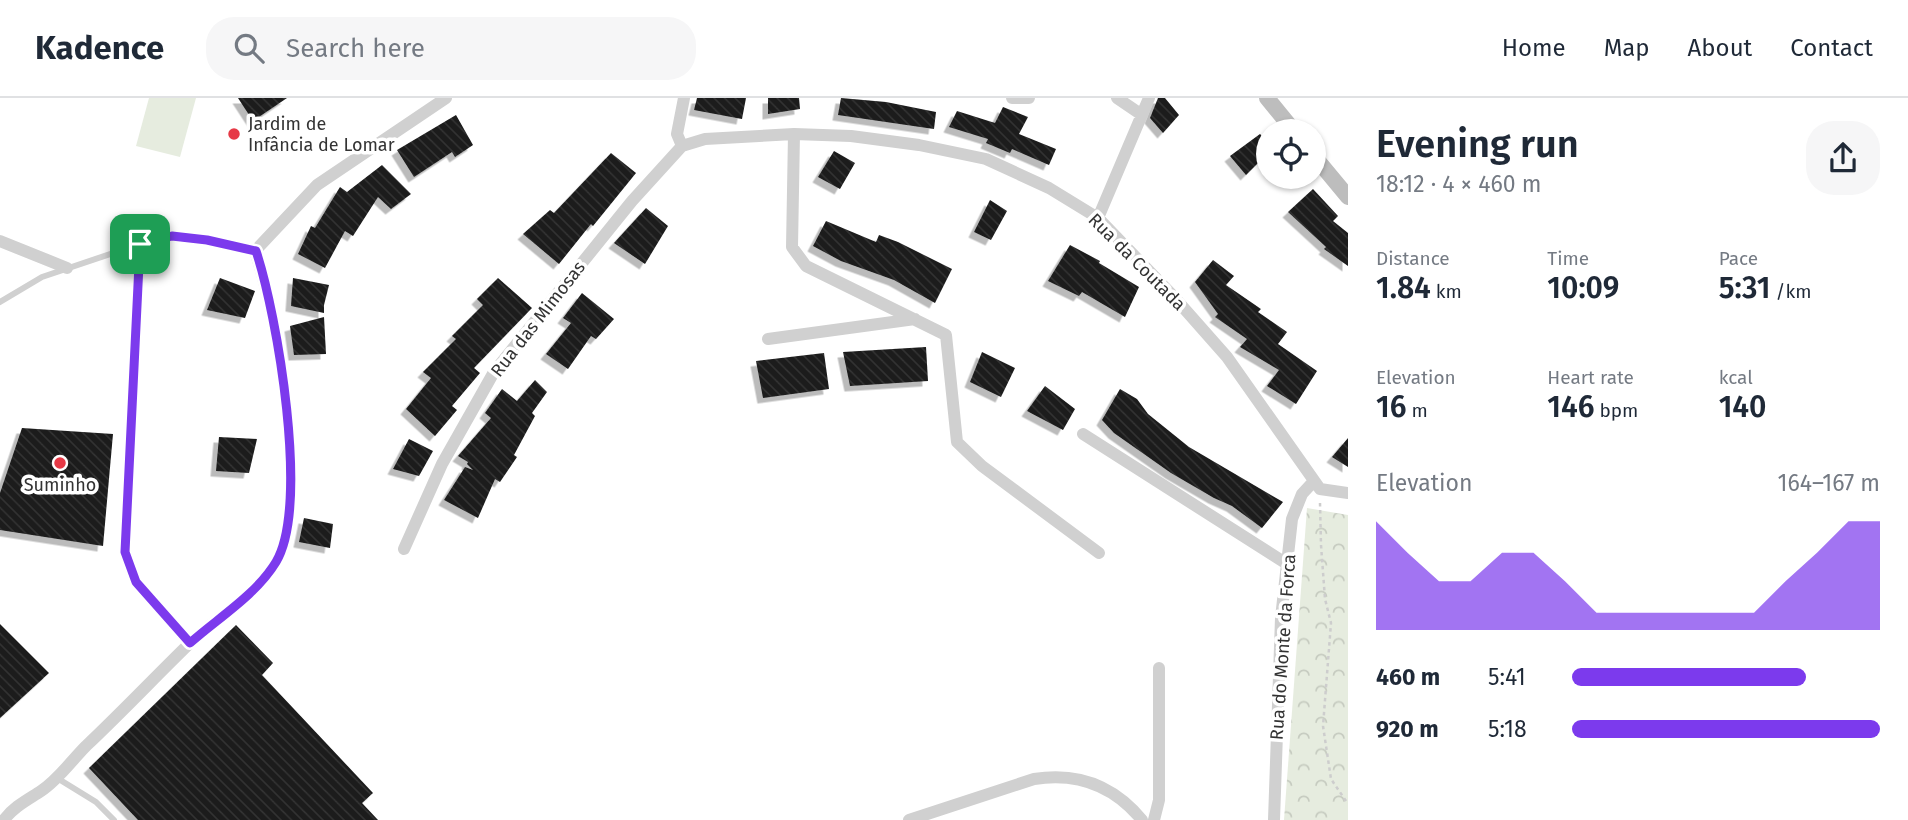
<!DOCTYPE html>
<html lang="en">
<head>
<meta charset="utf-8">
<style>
	:root { --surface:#fff; --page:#f6f6f7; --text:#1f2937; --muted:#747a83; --line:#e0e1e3; --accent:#7c3aed }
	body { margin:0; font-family:"Fira Sans",sans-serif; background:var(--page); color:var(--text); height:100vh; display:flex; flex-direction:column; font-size:26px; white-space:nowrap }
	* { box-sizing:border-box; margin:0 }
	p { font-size:23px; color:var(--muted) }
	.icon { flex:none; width:38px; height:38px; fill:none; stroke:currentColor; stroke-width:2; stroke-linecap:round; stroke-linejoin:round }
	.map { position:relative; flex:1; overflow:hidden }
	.side { display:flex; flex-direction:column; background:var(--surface); width:560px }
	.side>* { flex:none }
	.tools { position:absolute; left:1256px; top:21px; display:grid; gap:14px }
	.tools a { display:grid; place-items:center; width:70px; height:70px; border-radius:50%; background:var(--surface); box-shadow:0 2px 5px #0004; font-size:35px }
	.pin { position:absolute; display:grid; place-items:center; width:60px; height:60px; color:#fff; margin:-30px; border-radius:14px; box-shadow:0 4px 10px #0006 }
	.round { display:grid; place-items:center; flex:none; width:74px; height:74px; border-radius:28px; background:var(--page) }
	.summary { display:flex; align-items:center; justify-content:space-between; height:119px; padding:0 28px }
	h1 { font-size:38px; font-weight:600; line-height:52px }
	.stats { display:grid; grid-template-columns:repeat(3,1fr); gap:10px; height:119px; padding:7px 28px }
	.stats div { display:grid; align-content:center }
	.stats b { font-size:30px; font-weight:600 }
	.stats small { font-size:19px; font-weight:400 }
	.stats p { font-size:19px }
	.chart { height:196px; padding:14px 28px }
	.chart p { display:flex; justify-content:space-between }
	.chart svg { width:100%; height:126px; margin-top:7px; fill:var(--accent); opacity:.7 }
	ul { padding:0 28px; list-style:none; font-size:23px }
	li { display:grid; grid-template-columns:112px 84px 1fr; align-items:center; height:52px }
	li i { height:18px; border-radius:9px; background:var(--accent) }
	header { display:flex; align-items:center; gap:42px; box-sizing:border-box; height:98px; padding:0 35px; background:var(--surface); border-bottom:2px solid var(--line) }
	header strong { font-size:33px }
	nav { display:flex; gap:38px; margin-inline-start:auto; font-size:24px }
	.search { width:490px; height:63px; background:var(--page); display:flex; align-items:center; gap:18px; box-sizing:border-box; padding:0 24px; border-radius:28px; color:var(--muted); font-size:26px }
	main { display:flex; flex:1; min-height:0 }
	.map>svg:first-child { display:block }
	.forest { fill:url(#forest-crowns) }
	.pitch { fill:#e6ecdf }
	.building { fill:url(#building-back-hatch); filter:url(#shadow) }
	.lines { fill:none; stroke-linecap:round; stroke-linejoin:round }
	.path { stroke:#cdcdcd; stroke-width:2.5; stroke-dasharray:3.5 3.5; stroke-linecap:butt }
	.service { stroke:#d0d0d0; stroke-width:6 }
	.minor { stroke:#d0d0d0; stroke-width:12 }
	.secondary { stroke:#bdbdbd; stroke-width:16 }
	.route-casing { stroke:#fff; stroke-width:14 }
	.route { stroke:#7c3aed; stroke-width:9 }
	.poi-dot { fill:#e63946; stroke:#fff; stroke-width:2.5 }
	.labels { text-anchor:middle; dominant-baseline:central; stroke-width:7; stroke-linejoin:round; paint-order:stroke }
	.poi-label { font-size:18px; fill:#333; stroke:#fff; text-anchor:start }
	.street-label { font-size:18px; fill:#333; stroke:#fff }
</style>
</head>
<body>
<header>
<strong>Kadence</strong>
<div class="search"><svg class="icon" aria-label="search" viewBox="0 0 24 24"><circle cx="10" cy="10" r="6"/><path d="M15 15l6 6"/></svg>Search here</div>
<nav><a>Home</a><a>Map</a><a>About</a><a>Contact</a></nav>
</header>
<main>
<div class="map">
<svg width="1348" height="722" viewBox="0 0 1348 722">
	<defs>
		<pattern id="forest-crowns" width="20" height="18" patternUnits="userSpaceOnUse" patternTransform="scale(1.75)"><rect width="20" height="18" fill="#e6ecdf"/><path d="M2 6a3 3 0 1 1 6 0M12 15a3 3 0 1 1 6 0" fill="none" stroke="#c6cbc0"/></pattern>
		<pattern id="building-back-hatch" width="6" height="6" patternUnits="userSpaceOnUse" patternTransform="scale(1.75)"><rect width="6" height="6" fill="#1a1a1a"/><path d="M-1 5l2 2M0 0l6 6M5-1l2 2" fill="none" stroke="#333"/></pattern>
		<filter id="shadow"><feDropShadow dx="-5.5" dy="5.5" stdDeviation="0" flood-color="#0004"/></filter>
	</defs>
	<rect width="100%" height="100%" fill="#fff"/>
	<path class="forest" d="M 1307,410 L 1348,417 L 1348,722 L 1284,722 Z"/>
	<path class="pitch" d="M 149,0 L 196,0 L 180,59 L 136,48 Z"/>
	<path class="building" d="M 238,0 L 287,0 L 253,23 Z
		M 697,0 L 746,0 L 742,21 L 694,12 Z
		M 768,0 L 799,0 L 800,11 L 768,16 Z
		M 841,0 L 886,4 L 936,14 L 934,31 L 838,17 Z
		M 1158,0 L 1165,0 L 1179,17 L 1163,35 L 1150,20 Z
		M 1003,9 L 1028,19 L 1019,36 L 1056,51 L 1049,67 L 1012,51 L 1010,55 L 986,45 L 988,41 L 949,29 L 957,13 L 995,25 Z
		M 456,17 L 473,47 L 455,59 L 452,54 L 414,79 L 397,52 Z
		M 1260,36 L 1269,45 L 1269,54 L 1246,77 L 1230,58 Z
		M 834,53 L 855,65 L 840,91 L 818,79 Z
		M 611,55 L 636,75 L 593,128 L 591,126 L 559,166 L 523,136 L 550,112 L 554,115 Z
		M 382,67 L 411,96 L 391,111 L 378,99 L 353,138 L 345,133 L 325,170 L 298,156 L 311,128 L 315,130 L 340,89 L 347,94 Z
		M 1313,91 L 1338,118 L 1333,123 L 1348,135 L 1348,168 L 1324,151 L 1326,149 L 1288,114 Z
		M 990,102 L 1007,113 L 991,142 L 974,134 Z
		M 646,110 L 668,128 L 645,166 L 614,145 Z
		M 826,123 L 876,144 L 879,137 L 898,144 L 952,171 L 935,205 L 894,182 L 841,163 L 813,148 Z
		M 1070,147 L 1100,163 L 1099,165 L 1139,189 L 1125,219 L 1082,194 L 1079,198 L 1048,183 Z
		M 1213,162 L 1234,178 L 1226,187 L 1261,211 L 1258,214 L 1287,234 L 1278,246 L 1317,273 L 1296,306 L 1267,288 L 1279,272 L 1240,249 L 1247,241 L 1215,219 L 1218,216 L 1195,184 Z
		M 220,180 L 255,193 L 245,220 L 207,212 Z
		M 293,180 L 329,187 L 324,207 L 324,215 L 291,208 Z
		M 498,180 L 532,210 L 474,270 L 480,275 L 452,308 L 457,312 L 435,338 L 406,311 L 431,280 L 423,274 L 456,241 L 452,238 L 483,207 L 477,201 Z
		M 582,195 L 614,221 L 596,241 L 591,238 L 568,271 L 546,256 L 571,225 L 563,220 Z
		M 324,219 L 326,256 L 294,257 L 290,228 Z
		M 926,249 L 928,283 L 850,288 L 843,254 Z
		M 982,254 L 1015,270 L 1001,299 L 970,284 Z
		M 824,255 L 829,291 L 763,300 L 756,263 Z
		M 535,282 L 547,294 L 532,315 L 535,318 L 514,357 L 517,359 L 500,384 L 495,381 L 478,420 L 444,402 L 465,369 L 473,372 L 467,366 L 468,364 L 458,358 L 491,320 L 485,315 L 502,291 L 517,303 Z
		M 1045,288 L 1075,311 L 1063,332 L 1027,313 Z
		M 1120,291 L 1137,301 L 1148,316 L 1189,349 L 1283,404 L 1262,430 L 1232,408 L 1214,400 L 1171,375 L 1114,335 L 1102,322 Z
		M 22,330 L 113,336 L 103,448 L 0,432 L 0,395 Z
		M 219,339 L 257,341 L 249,375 L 216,373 Z
		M 1348,340 L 1348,369 L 1332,359 Z
		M 409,341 L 433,353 L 419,378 L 393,371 Z
		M 304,420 L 333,426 L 330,450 L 299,444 Z
		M 0,526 L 49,575 L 0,620 Z
		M 236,527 L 273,565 L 262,577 L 373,695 L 362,705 L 378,722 L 138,722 L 89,670 Z"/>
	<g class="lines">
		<path class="path" d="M 1320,405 L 1321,447 L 1325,501 L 1331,525 L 1323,628 L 1331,681 L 1348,706"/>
		<path class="service" d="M 0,204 L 42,179 L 140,146 L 125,454 L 137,484 L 190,545
			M 57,680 L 96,704 L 114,722"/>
		<path class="minor" d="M 1012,0 L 1029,0
			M 1117,0 L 1142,17
			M 794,36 L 792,149 L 806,168 L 946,237 L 957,344 L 982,368 L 1099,455
			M 682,48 L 677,36 L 684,0
			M 1098,120 L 1149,0
			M 0,143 L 67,170
			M 140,146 L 172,138 L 207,142 L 255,153
			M 255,153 L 317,87 L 446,0
			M 768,241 L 915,221
			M 1083,336 L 1287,466
			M 404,451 L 442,366 L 494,274 L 632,103 L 682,48 L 705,41 L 794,36 L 851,38 L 919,47 L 986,61 L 1049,90 L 1098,120 L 1174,199 L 1227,259 L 1320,391 L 1348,395
			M 4,722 C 13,709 29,701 41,693 C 58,682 72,662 86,648 C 122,614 156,578 191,544 C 219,518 256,497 276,464 C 310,407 277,216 255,153
			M 909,722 L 1034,681 C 1078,674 1114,688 1142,722
			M 1154,722 L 1159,702 L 1159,570
			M 1274,722 L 1281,520 L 1292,421 L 1302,396 L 1314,383"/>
		<path class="secondary" d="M 1267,0 L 1294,33
			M 1314,58 L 1348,99"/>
	</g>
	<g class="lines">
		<defs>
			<path id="route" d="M 172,138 L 207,142 L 256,153 C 277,216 310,407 276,464 C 256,497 218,520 190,545 L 136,484 L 125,454 L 140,146 Z"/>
		</defs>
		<use href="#route" class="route-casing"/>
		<use href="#route" class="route"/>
	</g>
	<g class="poi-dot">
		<circle cx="234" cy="36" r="7"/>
		<circle cx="60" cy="365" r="7"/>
	</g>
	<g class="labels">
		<g class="poi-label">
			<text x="248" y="26">Jardim de<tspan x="248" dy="21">Infância de Lomar</tspan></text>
			<text x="60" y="387" text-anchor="middle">Suminho</text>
		</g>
		<g class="street-label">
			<text transform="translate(1137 164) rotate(45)">Rua da Coutada</text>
			<text transform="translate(538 221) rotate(-52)">Rua das Mimosas</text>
			<text transform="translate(1283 549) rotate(-86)">Rua do Monte da Forca</text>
		</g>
	</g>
</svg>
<div class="tools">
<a><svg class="icon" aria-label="locate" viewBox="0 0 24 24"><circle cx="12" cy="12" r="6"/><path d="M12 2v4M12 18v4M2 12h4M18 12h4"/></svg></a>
</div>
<div class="pin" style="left:140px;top:146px;background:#1e9e55"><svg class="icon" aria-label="arrive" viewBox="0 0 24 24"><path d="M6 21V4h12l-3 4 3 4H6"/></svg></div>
</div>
<section class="side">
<div class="summary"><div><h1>Evening run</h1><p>18:12 · 4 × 460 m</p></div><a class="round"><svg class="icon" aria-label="share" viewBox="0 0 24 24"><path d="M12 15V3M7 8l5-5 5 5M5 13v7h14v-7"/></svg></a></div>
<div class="stats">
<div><p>Distance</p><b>1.84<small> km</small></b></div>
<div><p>Time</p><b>10:09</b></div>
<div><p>Pace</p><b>5:31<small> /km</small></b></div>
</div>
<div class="stats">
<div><p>Elevation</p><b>16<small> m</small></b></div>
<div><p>Heart rate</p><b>146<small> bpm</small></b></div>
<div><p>kcal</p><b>140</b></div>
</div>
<div class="chart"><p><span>Elevation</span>164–167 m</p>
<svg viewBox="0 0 160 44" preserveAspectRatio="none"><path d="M0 44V6L10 17L20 27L30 27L40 17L50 17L60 27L70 38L80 38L90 38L100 38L110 38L120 38L130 27L140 17L150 6L160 6V44z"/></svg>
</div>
<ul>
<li><b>460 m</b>5:41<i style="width:76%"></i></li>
<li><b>920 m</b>5:18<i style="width:100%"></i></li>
</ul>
</section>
</main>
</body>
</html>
